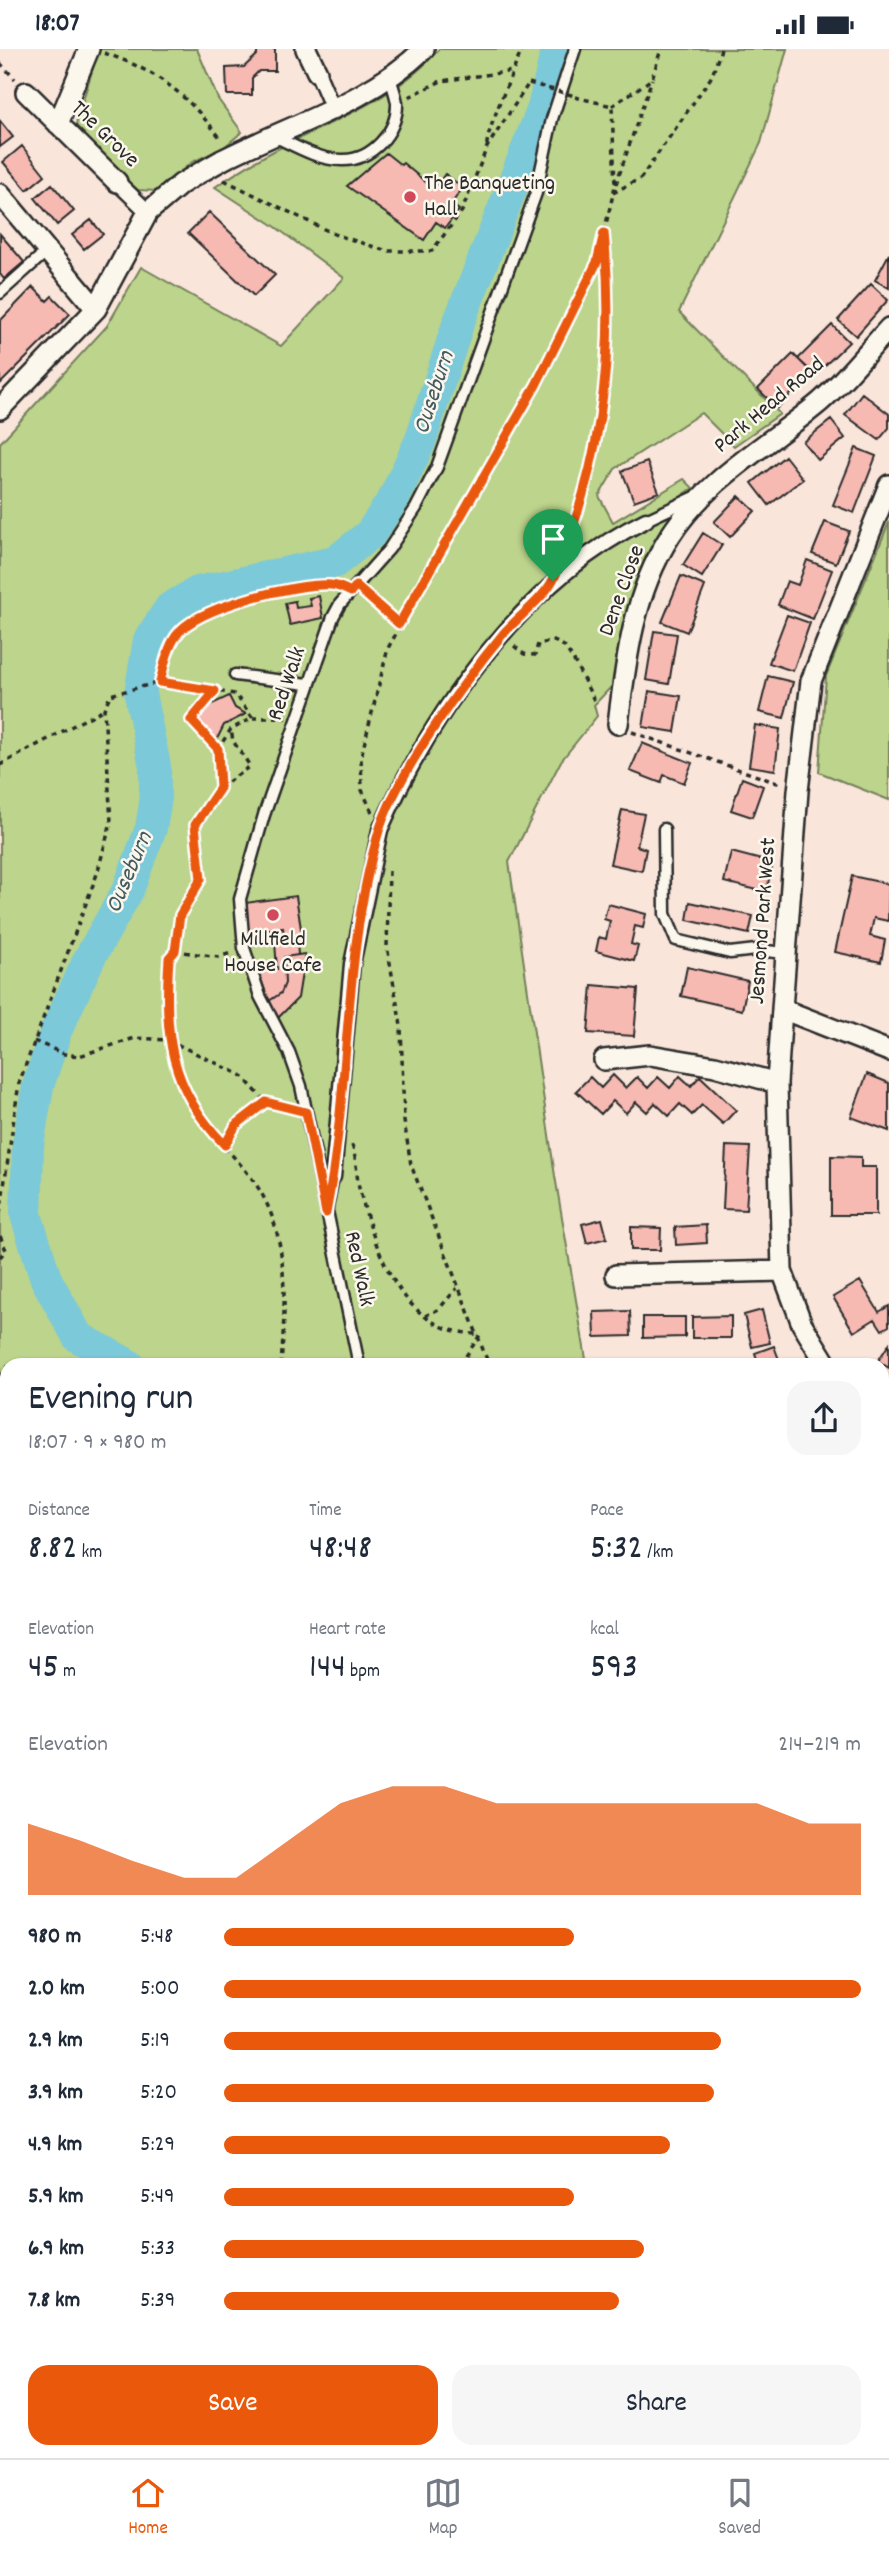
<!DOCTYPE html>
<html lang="en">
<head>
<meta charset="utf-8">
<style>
	:root { --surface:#fff; --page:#f6f6f7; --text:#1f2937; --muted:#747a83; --line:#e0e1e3; --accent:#ea580c }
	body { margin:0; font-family:Dekko,sans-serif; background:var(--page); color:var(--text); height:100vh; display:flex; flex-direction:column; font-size:26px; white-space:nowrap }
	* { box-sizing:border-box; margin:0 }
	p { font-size:23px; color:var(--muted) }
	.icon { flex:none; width:38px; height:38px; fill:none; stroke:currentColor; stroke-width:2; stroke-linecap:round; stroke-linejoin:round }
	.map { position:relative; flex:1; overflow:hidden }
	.drawer { position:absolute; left:0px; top:1309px; width:889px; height:1101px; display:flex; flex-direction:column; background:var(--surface); border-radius:21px 21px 0 0; box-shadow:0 2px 5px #0004 }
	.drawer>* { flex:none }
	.pin { position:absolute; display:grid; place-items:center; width:60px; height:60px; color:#fff; margin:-72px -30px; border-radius:50% 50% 50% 0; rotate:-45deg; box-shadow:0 0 7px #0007 }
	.pin .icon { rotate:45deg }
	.round { display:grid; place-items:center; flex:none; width:74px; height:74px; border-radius:21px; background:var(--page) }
	.summary { display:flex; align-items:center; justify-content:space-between; height:119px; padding:0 28px }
	h1 { font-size:38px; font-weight:600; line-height:52px }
	.stats { display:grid; grid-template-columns:repeat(3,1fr); gap:10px; height:119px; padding:7px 28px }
	.stats div { display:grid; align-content:center }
	.stats b { font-size:35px; font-weight:600 }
	.stats small { font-size:19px; font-weight:400 }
	.stats p { font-size:19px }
	.chart { height:196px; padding:14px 28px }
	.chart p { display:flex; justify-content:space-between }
	.chart svg { width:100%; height:126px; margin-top:7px; fill:var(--accent); opacity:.7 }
	.primary-button { display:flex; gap:14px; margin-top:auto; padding:14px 28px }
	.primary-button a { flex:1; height:80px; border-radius:21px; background:var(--accent); color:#fff; font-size:28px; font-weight:600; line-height:80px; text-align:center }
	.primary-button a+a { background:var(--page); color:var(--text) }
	ul { padding:0 28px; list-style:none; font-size:23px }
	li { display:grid; grid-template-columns:112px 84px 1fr; align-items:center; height:52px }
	li i { height:18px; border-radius:9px; background:var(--accent) }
	.status { display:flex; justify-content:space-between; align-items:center; height:49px; padding:0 35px; background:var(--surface); direction:ltr }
	.status svg { height:19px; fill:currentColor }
	.dock { display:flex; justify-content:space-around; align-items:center; height:98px; border-top:2px solid var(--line); background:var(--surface); font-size:19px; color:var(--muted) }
	.dock a { display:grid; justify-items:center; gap:4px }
	.dock .current { color:var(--accent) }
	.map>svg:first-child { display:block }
	.green { fill:#bcd48b; stroke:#74805b; stroke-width:2 }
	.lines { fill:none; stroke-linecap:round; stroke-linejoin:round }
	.river { stroke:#7bc9da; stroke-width:32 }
	.building { fill:#f6bab3; stroke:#2b2b2b; stroke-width:2 }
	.service-casing { stroke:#2b2b2b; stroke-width:15 }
	.pedestrian-casing { stroke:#2b2b2b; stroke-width:19 }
	.minor-casing { stroke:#2b2b2b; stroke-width:24 }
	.trunk-casing { stroke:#2b2b2b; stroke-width:38 }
	.path { stroke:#2b2b2b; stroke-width:3.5; stroke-dasharray:5 5; stroke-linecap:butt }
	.service { stroke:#fbf7ec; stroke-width:10 }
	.pedestrian { stroke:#fbf7ec; stroke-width:14 }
	.minor { stroke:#fbf7ec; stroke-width:19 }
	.trunk { stroke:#fbf7ec; stroke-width:33 }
	.minor-bridge-casing { stroke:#2b2b2b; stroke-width:24; stroke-linecap:butt }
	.path-bridge { stroke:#2b2b2b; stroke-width:3.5; stroke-dasharray:5 5; stroke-linecap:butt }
	.minor-bridge { stroke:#fbf7ec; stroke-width:19 }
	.route-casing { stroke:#fff; stroke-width:14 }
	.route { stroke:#ea580c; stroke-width:9 }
	.poi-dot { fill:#d1495b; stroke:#fbf7ec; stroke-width:2.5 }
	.labels { text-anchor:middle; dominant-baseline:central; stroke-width:5; stroke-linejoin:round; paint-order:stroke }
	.street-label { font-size:23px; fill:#2b2b2b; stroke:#fbf7ec }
	.poi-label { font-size:23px; fill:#2b2b2b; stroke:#fbf7ec; text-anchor:start }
	.water-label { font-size:24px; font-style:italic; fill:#435a60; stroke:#fbf7ec }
</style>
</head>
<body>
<div class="status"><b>18:07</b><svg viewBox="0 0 49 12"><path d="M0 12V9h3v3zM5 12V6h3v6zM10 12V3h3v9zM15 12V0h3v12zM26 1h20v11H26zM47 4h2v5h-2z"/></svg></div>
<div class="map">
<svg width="889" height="2409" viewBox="0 0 889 2409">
	<rect width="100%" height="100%" fill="#fae5db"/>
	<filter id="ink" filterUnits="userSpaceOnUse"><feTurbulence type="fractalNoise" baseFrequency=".0143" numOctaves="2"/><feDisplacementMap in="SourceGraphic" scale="14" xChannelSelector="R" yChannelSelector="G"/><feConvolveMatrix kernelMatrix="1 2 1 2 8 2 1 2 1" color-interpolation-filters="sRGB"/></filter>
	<g filter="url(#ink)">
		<path class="green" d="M 99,0 L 197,0 L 218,50 L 242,83 L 223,99 L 192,113 L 157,142 L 138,141 L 75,85 L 77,70 Z
			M 439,0 L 787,0 L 761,94 L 679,263 L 780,365 L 734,397 L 701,364 L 615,420 L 599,447 L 613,473 L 684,430 L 693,439 L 683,446 L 687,450 L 634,542 L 619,599 L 613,636 L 594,656 L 597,667 L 561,712 L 509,813 L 555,1127 L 587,1316 L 7,1316 L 7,1327 L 0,1323 L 0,394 L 107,277 L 141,218 L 281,297 L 344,229 L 273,176 L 215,138 C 233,126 251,114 270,104 C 324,75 400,49 439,0 Z
			M 889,473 L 889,751 L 819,723 L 826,627 Z
			M 0,1397 L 7,1401 L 7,1468 L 0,1466 Z
			M 0,1527 L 7,1528 L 7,2403 L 81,2403 L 78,2409 L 0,2409 L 0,1623 L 6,1595 L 0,1590 Z
			M 882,2332 L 889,2335 L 889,2409 L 152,2409 L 156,2403 L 882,2403 Z"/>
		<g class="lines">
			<path class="river" d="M 129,1316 L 78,1288 L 46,1230 L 26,1166 L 28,1096 L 38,1037 L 56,982 L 90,908 L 128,841 L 151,779 L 155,755 L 155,717 L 140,645 L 149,591 L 170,559 L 198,543 L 335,513 L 370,485 L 394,449 L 420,393 L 458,275 L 543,59 L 557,0
				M 96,2409 L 100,2403"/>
		</g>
		<path class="building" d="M 257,0 L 275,0 L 275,22 L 259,22 L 252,29 L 252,46 L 227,46 L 226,19 L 244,18 L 257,6 Z
			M 0,72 L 13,88 L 0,98 Z
			M 22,97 L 45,126 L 27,141 L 3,113 Z
			M 386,104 L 401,116 L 403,114 L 434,140 L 445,125 L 463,139 L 451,155 L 459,161 L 445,179 L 436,173 L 424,191 L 347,137 Z
			M 52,135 L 74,162 L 57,176 L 35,149 Z
			M 209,163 L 275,226 L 254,247 L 188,184 Z
			M 91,171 L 103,185 L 84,200 L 72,186 Z
			M 0,185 L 24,213 L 4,230 L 0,225 Z
			M 889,205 L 889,239 L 875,231 Z
			M 871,235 L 888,251 L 856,287 L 838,271 Z
			M 33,238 L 47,252 L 52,247 L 70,265 L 0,335 L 0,272 Z
			M 832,276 L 849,293 L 815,326 L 798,310 Z
			M 793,305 L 812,324 L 777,359 L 758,340 Z
			M 862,344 L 889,365 L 889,379 L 879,391 L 845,366 Z
			M 831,371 L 845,389 L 818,411 L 803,393 Z
			M 856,399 L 876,407 L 854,464 L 833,456 Z
			M 785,407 L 803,430 L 769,456 L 752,434 Z
			M 647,413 L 659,443 L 634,452 L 622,422 Z
			M 739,447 L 755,462 L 730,488 L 714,473 Z
			M 825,473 L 849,482 L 836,514 L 812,505 Z
			M 703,484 L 722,496 L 702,528 L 683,516 Z
			M 807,511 L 832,521 L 813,570 L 778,556 L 787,532 L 798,536 Z
			M 681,527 L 705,537 L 687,583 L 662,573 Z
			M 319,547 L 323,569 L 290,576 L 285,554 L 295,552 L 296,559 L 311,557 L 309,549 Z
			M 787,566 L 810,574 L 793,622 L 769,614 Z
			M 654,582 L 677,585 L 669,635 L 646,631 Z
			M 768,627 L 793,633 L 784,669 L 759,663 Z
			M 649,642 L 681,647 L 675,683 L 643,678 Z
			M 229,647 L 235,659 L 246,665 L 224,676 L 216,692 L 195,671 L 210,656 Z
			M 755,676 L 780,680 L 775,721 L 749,717 Z
			M 642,694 L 692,714 L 684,734 L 664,726 L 661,734 L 630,722 Z
			M 742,729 L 763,737 L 752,768 L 731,761 Z
			M 622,761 L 644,765 L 637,797 L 646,800 L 642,822 L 610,815 Z
			M 731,803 L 773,814 L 766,843 L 724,833 Z
			M 852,827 L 889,835 L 888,872 L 874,869 L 870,887 L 885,891 L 881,913 L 835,903 Z
			M 296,847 L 303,893 L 286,895 L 283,879 L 249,884 L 245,854 Z
			M 690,853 L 753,867 L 749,885 L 687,871 Z
			M 608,855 L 646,865 L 643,879 L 635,877 L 631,895 L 638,897 L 634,912 L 596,902 L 599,888 L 606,890 L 610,872 L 604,870 Z
			M 283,879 L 286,895 L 297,893 L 298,906 L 284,908 L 285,934 L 281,944 L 269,952 L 257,920 L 277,920 L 274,880 Z
			M 305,905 L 298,949 L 278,969 L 269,952 L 281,944 L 285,934 L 284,908 Z
			M 687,918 L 748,932 L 742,961 L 681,947 Z
			M 592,936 L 638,940 L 634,987 L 588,984 Z
			M 867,1025 L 889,1034 L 889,1082 L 851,1068 Z
			M 613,1026 L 626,1039 L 637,1028 L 648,1039 L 658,1028 L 670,1039 L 680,1027 L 691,1037 L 700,1027 L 736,1061 L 723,1075 L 702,1056 L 692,1066 L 680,1055 L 669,1067 L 655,1054 L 647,1063 L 636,1053 L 626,1064 L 613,1052 L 601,1065 L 576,1042 L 590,1028 L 601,1039 Z
			M 726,1097 L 750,1098 L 746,1161 L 723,1160 Z
			M 831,1107 L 861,1108 L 861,1118 L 876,1118 L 876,1166 L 831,1166 Z
			M 602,1170 L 607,1189 L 587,1194 L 582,1175 Z
			M 706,1176 L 707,1194 L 676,1196 L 675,1178 Z
			M 631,1178 L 661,1179 L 660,1201 L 631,1201 Z
			M 860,1232 L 879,1263 L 889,1257 L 889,1277 L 882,1281 L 875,1270 L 854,1283 L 833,1248 Z
			M 762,1261 L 770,1294 L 752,1298 L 744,1266 Z
			M 630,1262 L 631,1287 L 595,1288 L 594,1263 Z
			M 731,1267 L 731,1289 L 692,1289 L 692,1268 Z
			M 643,1268 L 685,1268 L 685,1288 L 643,1289 Z
			M 889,1295 L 889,1319 L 878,1312 Z
			M 774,1297 L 781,1316 L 759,1316 L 755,1304 Z
			M 882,1677 L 889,1678 L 888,1702 L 882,1702 Z
			M 882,1757 L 889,1760 L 888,1786 L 882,1784 Z
			M 882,1784 L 888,1786 L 882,1801 Z
			M 882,1963 L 889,1965 L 889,1988 L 882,1986 Z
			M 882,1986 L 889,1988 L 889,2011 L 882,2009 Z
			M 882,2021 L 888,2023 L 882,2041 Z
			M 886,2172 L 889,2173 L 889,2194 L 882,2192 Z
			M 882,2198 L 889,2201 L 889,2223 L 882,2220 Z"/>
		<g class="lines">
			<defs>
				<path id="service" d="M 276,88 C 297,98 319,111 342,111 C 371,112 398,83 397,54 C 396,46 392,36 390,28
					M 0,244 L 48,201
					M 646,471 L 693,449
					M 235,626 L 308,635
					M 664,780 L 665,865 L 676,891 L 730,904 L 756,901 L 786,904
					M 327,1159 L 333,1128
					M 359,1316 L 301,1037 L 289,1003 L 260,947 L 244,899 L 240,850 L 264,766 L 333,568 L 340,555 L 389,500 L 416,459 L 437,418 L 536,144 L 552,70 L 575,0"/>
				<path id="pedestrian" d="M 317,23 L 333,60
					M 117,133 L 148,163
					M 333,1128 L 352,915 L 380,781 C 433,660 526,530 646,471
					M 0,1334 L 7,1337"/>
				<path id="minor" d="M 306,0 L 317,23
					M 26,43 L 117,133
					M 58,75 L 89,0
					M 222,111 C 290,76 368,54 424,0
					M 0,145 L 96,260
					M 0,360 L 96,260 L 148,163 L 181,135 L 201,123
					M 618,675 C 626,609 634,544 670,487 C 707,429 769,396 820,353 C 845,331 867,303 889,279
					M 782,960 L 889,1002
					M 604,1011 L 650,1006 L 715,1017 L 777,1034
					M 616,1226 L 782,1222
					M 827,1316 L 802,1275 L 782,1222 L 777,1034 L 782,960 L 798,742 L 811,632 L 889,436
					M 0,1381 L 7,1385
					M 882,1384 L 889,1390
					M 882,1545 L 889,1545
					M 882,1726 L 889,1727
					M 882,1878 L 889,1858
					M 882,2250 L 889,2254
					M 883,2318 L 889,2308
					M 139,2409 L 143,2403"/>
				<path id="trunk" d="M 0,1510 L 7,1511
					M 882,1590 L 889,1589"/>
			</defs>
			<use href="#service" class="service-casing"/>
			<use href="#pedestrian" class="pedestrian-casing"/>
			<use href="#minor" class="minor-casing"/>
			<use href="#trunk" class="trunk-casing"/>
			<path class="path" d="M 104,4 C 160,23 186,45 222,91
				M 0,14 L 15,30
				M 409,48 L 441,32 L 514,22
				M 575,48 L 612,57
				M 612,57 L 652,30 L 661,0
				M 487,96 C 486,82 515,19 522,0
				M 224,131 L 334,185 L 387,202 L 432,202 L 462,162 L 487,98 L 529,34
				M 616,135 L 652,30
				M 613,144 L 641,129 L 712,27 L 721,0
				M 562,507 C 577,467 593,425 600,383 C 610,320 610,252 604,188
				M 364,544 L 399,575
				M 514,597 L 524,605 L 535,606 L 538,595 L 554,592 L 564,597 L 573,610 L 595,653
				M 160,633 C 165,611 170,589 188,574 C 207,558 317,529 340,538
				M 253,669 L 286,669
				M 632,683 L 783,736
				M 218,700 L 220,739 L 195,776 L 201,830 L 180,866 L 175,902 L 169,909 C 166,960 165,998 188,1045 C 192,1054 196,1066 202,1073 C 224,1100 251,1121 266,1153 C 289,1201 285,1263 281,1316
				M 0,716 L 104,660
				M 220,739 L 250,717 L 233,692 L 231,681
				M 372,763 L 362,741 L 361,708 L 388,599 L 536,336 L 597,213 L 615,137 L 612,57
				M 389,822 L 387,897 L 401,977 L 404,1072 L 411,1116 L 489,1316
				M 175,902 L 219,908 L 231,904
				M 34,992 L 64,1005 L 79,1007 L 135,989 L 168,991 L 241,1026 L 266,1053 L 292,1060
				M 225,1096 L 236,1076 L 266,1053
				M 352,1096 C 357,1111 356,1124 359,1139 C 372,1188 392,1256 443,1278 C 454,1283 468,1284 480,1286 L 460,1316
				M 0,1165 L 19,1034 L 97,825 L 111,773 L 104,660 L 110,646 L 160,633 L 235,645 L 253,669 L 231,680 L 218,700 L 191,671 L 215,642
				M 0,1187 L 6,1201 L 0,1208
				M 425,1267 L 439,1260 L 457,1239
				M 0,2105 L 7,2109
				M 0,2274 L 7,2270
				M 589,2403 L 591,2409
				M 208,2409 L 210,2403
				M 354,2409 L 359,2403"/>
			<use href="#service" class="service"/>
			<use href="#pedestrian" class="pedestrian"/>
			<use href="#minor" class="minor"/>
			<use href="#trunk" class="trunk"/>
			<defs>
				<path id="minor-bridge" d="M 201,123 L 222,111"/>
			</defs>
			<use href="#minor-bridge" class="minor-bridge-casing"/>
			<path class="path-bridge" d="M 529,34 L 575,47"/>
			<use href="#minor-bridge" class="minor-bridge"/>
		</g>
	</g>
	<g class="lines" filter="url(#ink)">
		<defs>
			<path id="route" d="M 604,184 C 614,286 605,389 570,486 C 564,500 561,518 553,531 C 542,551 518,568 503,585 C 464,632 397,725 379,782 C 342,906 351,1038 326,1164 L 306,1063 L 266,1053 L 236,1076 L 225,1096 C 169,1040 164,985 169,909 L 175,902 L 180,866 L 201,830 L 195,776 L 220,739 L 218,700 L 191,671 L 215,642 L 160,633 C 164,617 167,600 176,587 C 194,558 297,534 331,536 C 337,536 345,540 351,543 L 356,537 L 399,575 L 536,336 L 597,213 Z"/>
		</defs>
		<use href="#route" class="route-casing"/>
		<use href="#route" class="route"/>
	</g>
	<g class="poi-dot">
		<circle cx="410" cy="148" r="7"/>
		<circle cx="273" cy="866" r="7"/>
	</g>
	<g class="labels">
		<g class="street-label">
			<text transform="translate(104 86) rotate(44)">The Grove</text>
			<text transform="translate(770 357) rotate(-40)">Park Head Road</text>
			<text transform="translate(623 542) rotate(-70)">Dene Close</text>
			<text transform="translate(288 635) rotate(-71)">Red Walk</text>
			<text transform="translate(764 872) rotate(-86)">Jesmond Park West</text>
			<text transform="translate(358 1220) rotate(78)">Red Walk</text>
		</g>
		<g class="poi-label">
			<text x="424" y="135">The Banqueting<tspan x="424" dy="26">Hall</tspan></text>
			<text x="273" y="891" text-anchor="middle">Millfield<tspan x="273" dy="26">House Cafe</tspan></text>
		</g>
		<g class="water-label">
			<text transform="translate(435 344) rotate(-72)">Ouseburn</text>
			<text transform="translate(130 824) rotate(-67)">Ouseburn</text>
		</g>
	</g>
</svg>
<div class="pin" style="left:553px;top:532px;background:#1e9e55"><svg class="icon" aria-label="arrive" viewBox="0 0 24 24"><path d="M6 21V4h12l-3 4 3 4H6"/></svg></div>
<section class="drawer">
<div class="summary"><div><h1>Evening run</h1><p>18:07 · 9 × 980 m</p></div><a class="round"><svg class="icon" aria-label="share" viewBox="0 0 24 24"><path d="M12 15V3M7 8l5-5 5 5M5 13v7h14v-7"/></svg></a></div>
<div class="stats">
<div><p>Distance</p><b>8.82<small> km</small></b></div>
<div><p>Time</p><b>48:48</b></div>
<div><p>Pace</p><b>5:32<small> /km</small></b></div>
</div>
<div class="stats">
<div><p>Elevation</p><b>45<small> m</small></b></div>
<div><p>Heart rate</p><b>144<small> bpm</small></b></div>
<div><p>kcal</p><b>593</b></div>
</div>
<div class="chart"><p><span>Elevation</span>214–219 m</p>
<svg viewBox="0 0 160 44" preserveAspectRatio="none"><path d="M0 44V19L10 25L20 32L30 38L40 38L50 25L60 12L70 6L80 6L90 12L100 12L110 12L120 12L130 12L140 12L150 19L160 19V44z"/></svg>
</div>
<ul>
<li><b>980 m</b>5:48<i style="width:55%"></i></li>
<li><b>2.0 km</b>5:00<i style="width:100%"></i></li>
<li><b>2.9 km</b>5:19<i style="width:78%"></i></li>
<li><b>3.9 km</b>5:20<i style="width:77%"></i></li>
<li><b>4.9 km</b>5:29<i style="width:70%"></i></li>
<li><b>5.9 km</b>5:49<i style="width:55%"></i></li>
<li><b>6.9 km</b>5:33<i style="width:66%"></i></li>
<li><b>7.8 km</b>5:39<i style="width:62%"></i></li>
</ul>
<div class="primary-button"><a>Save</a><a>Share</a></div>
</section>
</div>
<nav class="dock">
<a class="current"><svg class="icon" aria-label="home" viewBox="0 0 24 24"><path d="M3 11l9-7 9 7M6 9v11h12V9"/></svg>Home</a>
<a><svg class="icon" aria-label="map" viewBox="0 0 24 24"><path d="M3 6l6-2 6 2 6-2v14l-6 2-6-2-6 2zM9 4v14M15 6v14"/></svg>Map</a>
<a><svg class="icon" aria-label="saved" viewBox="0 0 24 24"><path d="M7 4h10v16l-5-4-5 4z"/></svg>Saved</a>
</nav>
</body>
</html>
